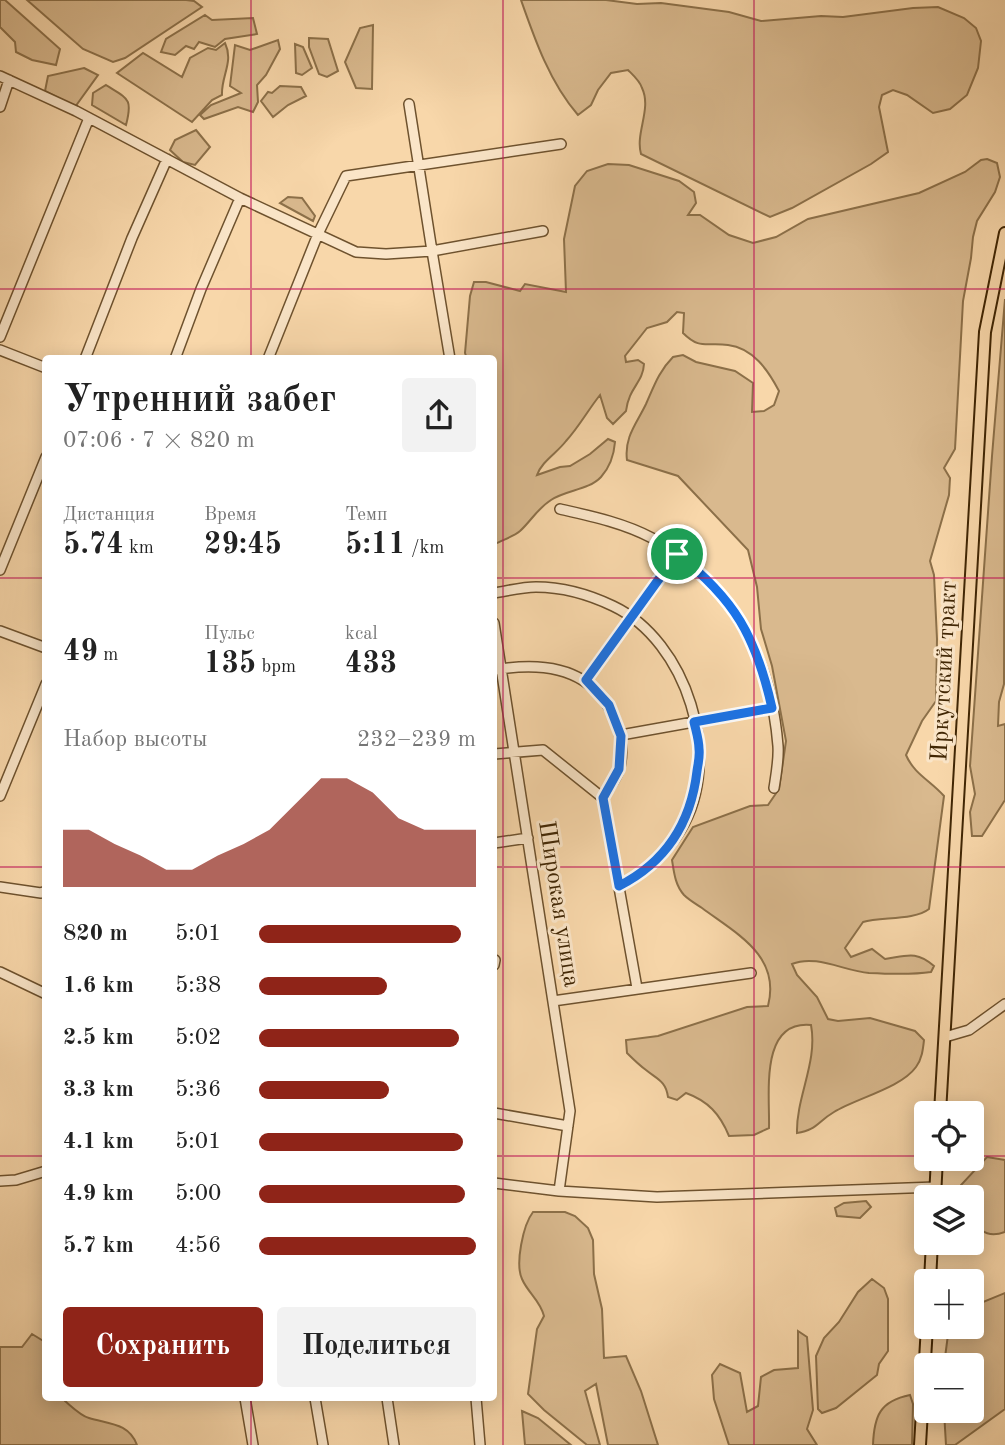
<!DOCTYPE html>
<html lang="ru">
<head>
<meta charset="utf-8">
<style>
	:root { --surface:#fff; --page:#f2f2f2; --text:#222; --muted:#767676; --accent:#8f2418 }
	body { margin:0; font-family:"Old Standard TT",serif; background:var(--page); color:var(--text); height:100vh; display:flex; flex-direction:column; font-size:26px; white-space:nowrap }
	* { box-sizing:border-box; margin:0 }
	p { font-size:23px; color:var(--muted) }
	.icon { flex:none; width:38px; height:38px; fill:none; stroke:currentColor; stroke-width:2; stroke-linecap:round; stroke-linejoin:round }
	.map { position:relative; flex:1; overflow:hidden }
	.sheet { position:absolute; left:42px; top:355px; width:455px; height:1046px; display:flex; flex-direction:column; background:var(--surface); border-radius:7px; box-shadow:0 4px 18px #0003 }
	.sheet>* { flex:none }
	.fabs { position:absolute; left:914px; top:1101px; display:grid; gap:14px }
	.fabs a { display:grid; place-items:center; width:70px; height:70px; border-radius:7px; background:var(--surface); box-shadow:0 4px 18px #0003; font-size:35px }
	.pin { position:absolute; display:grid; place-items:center; width:60px; height:60px; color:#fff; margin:-30px; border:4px solid #fff; border-radius:50%; box-shadow:0 2px 7px #0007 }
	.round { display:grid; place-items:center; flex:none; width:74px; height:74px; border-radius:7px; background:var(--page) }
	.overview { display:flex; align-items:center; justify-content:space-between; height:119px; padding:0 21px }
	h1 { font-size:38px; font-weight:800; line-height:52px }
	.stats { display:grid; grid-template-columns:repeat(3,1fr); gap:10px; height:119px; padding:7px 21px }
	.stats div { display:grid; align-content:center }
	.stats b { font-size:30px; font-weight:800 }
	.stats small { font-size:19px; font-weight:400 }
	.stats p { font-size:19px }
	.chart { height:196px; padding:14px 21px }
	.chart p { display:flex; justify-content:space-between }
	.chart svg { width:100%; height:126px; margin-top:7px; fill:var(--accent); opacity:.7 }
	.action { display:flex; gap:14px; margin-top:auto; padding:14px 21px }
	.action a { flex:1; height:80px; border-radius:7px; background:var(--accent); color:#fff; font-size:28px; font-weight:800; line-height:80px; text-align:center }
	.action a+a { background:var(--page); color:var(--text) }
	ul { padding:0 21px; list-style:none; font-size:23px }
	li { display:grid; grid-template-columns:112px 84px 1fr; align-items:center; height:52px }
	li i { height:18px; border-radius:9px; background:var(--accent) }
	.map>svg:first-child { display:block }
	.green { fill:#d9b98e; stroke:#8c7049; stroke-width:2 }
	.lines { fill:none; stroke-linecap:round; stroke-linejoin:round }
	.minor-casing { stroke:#6e522e; stroke-width:12 }
	.major-casing { stroke:#402604; stroke-width:14 }
	.minor { stroke:#fae5c8; stroke-width:9 }
	.major { stroke:#f8d7aa; stroke-width:10 }
	.route-casing { stroke:#fff; stroke-width:14 }
	.route { stroke:#1a73e8; stroke-width:9 }
	.grid { fill:none; stroke:#c2185b; stroke-width:2; stroke-opacity:0.55 }
	.labels { text-anchor:middle; dominant-baseline:central; stroke-width:6; stroke-linejoin:round; paint-order:stroke }
	.street-label { font-size:24px; fill:#402604; stroke:#fae5c8 }
</style>
</head>
<body>
<div class="map">
<svg width="1005" height="1445" viewBox="0 0 1005 1445">
	<rect width="100%" height="100%" fill="#f8d7aa"/>
	<filter id="stains"><feTurbulence type="fractalNoise" baseFrequency=".00286" numOctaves="4"/><feColorMatrix values="0 0 0 0 .2 0 0 0 0 .09 0 0 0 0 .02 0 0 0 .5 -.17"/></filter>
	<radialGradient id="worn" r=".72"><stop offset=".6" stop-color="#630" stop-opacity="0"/><stop offset="1" stop-color="#630" stop-opacity=".3"/></radialGradient>
	<path class="green" d="M 0,0 L 5,0 L 60,49 L 56,65 L 32,60 L 16,52 L 15,42 L 0,27 Z
		M 27,0 L 186,0 L 194,1 L 202,7 L 125,58 L 113,62 L 83,49 Z
		M 521,0 L 606,0 L 637,4 L 661,3 L 729,12 L 761,21 L 821,16 L 843,17 L 913,8 L 938,7 L 964,18 L 976,28 L 981,41 L 978,68 L 967,95 L 950,109 L 933,113 L 907,95 L 893,90 L 882,95 L 879,107 L 888,152 L 871,164 L 792,208 L 770,217 L 641,154 C 635,133 652,109 642,88 C 640,81 633,75 628,70 L 611,73 L 598,90 L 591,105 L 578,115 C 550,83 535,40 521,0 Z
		M 205,15 L 212,20 L 253,18 L 257,34 L 225,39 L 215,47 L 199,42 L 194,49 L 186,46 L 175,55 L 161,52 L 166,39 Z
		M 373,25 L 372,89 L 356,88 L 345,62 L 360,28 Z
		M 309,38 L 328,39 L 338,71 L 327,77 L 319,74 L 309,47 Z
		M 278,40 L 280,49 L 266,75 L 257,85 L 258,102 L 253,112 L 238,107 L 204,119 L 200,115 L 211,105 L 241,93 L 230,86 L 235,45 L 250,50 Z
		M 225,43 C 234,62 221,76 222,95 L 212,100 L 192,122 L 117,73 L 143,53 L 182,77 L 190,58 L 208,48 L 216,50 Z
		M 295,44 L 303,47 L 312,68 L 302,75 L 296,73 Z
		M 84,68 L 98,75 L 75,107 L 45,91 L 48,76 Z
		M 106,85 C 128,99 133,98 126,125 L 92,105 L 93,93 Z
		M 280,86 L 301,87 L 306,96 L 288,105 L 273,117 L 261,101 L 268,92 L 272,93 Z
		M 196,130 L 210,147 L 195,165 L 183,162 L 170,150 L 175,140 Z
		M 987,159 L 997,163 L 1000,177 L 995,192 L 977,221 L 973,237 L 971,258 L 963,301 L 955,449 L 944,468 L 950,478 L 949,495 L 930,561 L 934,575 L 937,639 L 936,701 L 922,721 L 906,755 C 914,774 931,781 944,796 L 929,909 C 915,920 882,917 863,922 L 845,948 L 851,957 L 872,949 L 885,959 C 906,956 916,950 934,966 L 931,972 C 911,975 889,974 869,973 C 844,971 816,954 792,964 L 797,975 L 817,997 L 828,1019 L 838,1021 L 870,1018 L 915,1031 L 924,1040 C 923,1049 922,1059 916,1067 C 901,1088 857,1098 834,1112 C 817,1122 817,1130 797,1133 C 796,1097 818,1062 811,1025 C 759,1020 770,1095 769,1128 L 754,1135 L 729,1136 C 720,1114 708,1101 686,1093 L 677,1100 L 668,1097 C 666,1081 657,1079 646,1070 C 639,1065 633,1059 627,1053 L 626,1040 L 658,1036 L 747,1007 L 768,1006 C 781,956 737,934 702,908 C 696,904 689,900 684,895 C 675,885 674,872 672,860 L 693,827 L 750,806 L 768,805 L 779,789 L 786,741 L 772,666 L 761,629 L 757,587 L 748,550 L 678,476 L 627,460 C 624,437 637,423 646,404 C 654,386 659,371 673,357 L 683,355 L 696,362 L 735,371 L 753,383 L 752,412 L 764,411 L 774,405 L 779,391 C 768,370 753,348 728,345 C 706,342 700,350 683,333 L 684,313 L 677,312 L 667,322 L 647,328 L 625,356 L 626,362 L 638,360 L 644,364 C 643,383 629,387 626,411 L 613,424 L 607,418 L 600,395 C 588,410 579,427 566,441 C 557,453 542,461 537,475 L 560,467 L 570,466 L 590,454 L 608,439 L 615,442 C 614,455 610,467 601,477 C 589,490 566,490 551,500 C 537,509 531,521 520,531 C 513,537 502,540 495,544 L 494,359 L 467,359 L 465,353 L 470,296 L 474,282 L 486,282 L 520,291 L 525,284 L 566,292 L 564,239 L 575,186 L 587,171 L 608,164 L 629,165 L 679,181 L 694,192 L 696,203 L 688,215 L 700,215 L 729,235 L 753,243 L 776,237 L 808,219 L 919,193 L 965,172 L 981,160 Z
		M 288,197 L 302,198 L 315,216 L 313,221 L 280,203 Z
		M 1005,299 L 1004,684 L 999,702 L 998,726 L 1005,724 L 1005,800 L 982,836 L 972,836 L 970,812 L 975,794 L 970,766 L 992,456 Z
		M 987,1157 L 1005,1160 L 1005,1232 C 989,1238 983,1232 971,1222 L 971,1197 L 962,1197 L 961,1185 Z
		M 866,1201 L 871,1207 L 860,1218 L 837,1216 L 835,1208 L 844,1203 Z
		M 533,1212 L 565,1212 L 575,1216 L 588,1228 L 593,1240 L 594,1274 L 602,1309 L 604,1358 L 626,1356 L 641,1391 L 658,1445 L 608,1445 L 596,1384 L 585,1391 L 600,1445 L 587,1445 L 544,1410 L 528,1394 L 537,1329 L 544,1316 C 540,1300 528,1293 522,1279 C 515,1264 523,1225 533,1212 Z
		M 872,1279 L 884,1288 L 888,1299 L 888,1351 L 879,1364 L 877,1375 L 836,1408 L 822,1413 L 818,1409 L 816,1356 L 824,1338 L 839,1322 L 858,1292 Z
		M 1005,1293 L 1005,1409 L 955,1445 L 946,1445 L 944,1411 L 971,1410 L 971,1365 L 944,1365 L 949,1327 L 971,1326 L 971,1307 Z
		M 798,1331 L 807,1337 L 813,1410 L 807,1429 L 817,1445 L 729,1445 L 714,1399 L 712,1375 L 720,1364 L 740,1373 L 747,1412 L 758,1406 L 761,1377 L 774,1370 L 798,1368 Z
		M 32,1334 L 45,1342 L 46,1398 L 65,1398 L 65,1401 C 72,1407 81,1416 89,1418 C 109,1424 129,1423 137,1445 L 0,1445 L 0,1347 L 22,1347 Z
		M 910,1395 L 913,1404 L 912,1445 L 873,1445 C 874,1416 880,1401 910,1395 Z
		M 522,1411 L 538,1418 L 571,1445 L 525,1445 Z"/>
	<g class="lines">
		<defs>
			<path id="minor" d="M 0,76 L 76,111 L 240,198 L 356,252 L 386,254 L 432,251 L 450,359
				M 409,104 L 432,251 L 543,231
				M 0,107 L 9,80
				M 0,337 L 89,118
				M 0,350 L 46,368
				M 85,359 L 132,238 L 167,159
				M 175,359 L 201,289 L 240,198
				M 268,359 L 318,234 L 346,176 L 561,144
				M 560,509 C 591,516 624,523 652,538 C 731,582 771,657 778,746 C 779,759 776,775 774,788
				M 0,570 L 46,457
				M 494,593 C 507,591 522,587 536,587 C 562,587 590,595 613,606 C 687,641 724,759 681,829 C 666,854 645,873 619,886
				M 494,623 L 570,1111 L 559,1191
				M 0,631 L 46,648
				M 494,670 C 545,661 595,668 616,722 C 621,735 624,755 619,770 C 616,779 608,789 603,798
				M 586,679 L 677,554
				M 621,735 L 772,708
				M 494,754 L 543,750 L 603,798 L 637,988
				M 0,796 L 46,684
				M 494,843 L 528,838
				M 0,887 L 41,893 L 46,891
				M 494,965 L 495,960
				M 0,972 L 46,994
				M 553,1001 L 751,973
				M 945,1037 L 969,1030 L 1005,1004
				M 494,1113 L 568,1126
				M 0,1181 L 16,1180 L 46,1171
				M 494,1183 L 559,1191 L 657,1197 L 936,1187
				M 245,1398 L 253,1445
				M 315,1398 L 323,1445
				M 387,1398 L 394,1445
				M 476,1398 L 480,1445"/>
			<path id="major" d="M 940,1113 L 985,332 L 1005,233
				M 935,1197 L 937,1158
				M 930,1281 L 932,1242
				M 920,1445 L 927,1326"/>
		</defs>
		<use href="#minor" class="minor-casing"/>
		<use href="#major" class="major-casing"/>
		<use href="#minor" class="minor"/>
		<use href="#major" class="major"/>
	</g>
	<g class="lines">
		<defs>
			<path id="route" d="M 677,554 C 735,599 756,637 772,708 L 694,722 C 696,731 699,740 699,749 C 700,756 698,764 697,771 C 691,823 666,862 619,886 L 603,798 L 619,769 L 621,736 L 609,705 L 586,680 Z"/>
		</defs>
		<use href="#route" class="route-casing"/>
		<use href="#route" class="route"/>
	</g>
	<path class="grid" d="M 251,0 L 251,359M 503,0 L 503,1445M 754,0 L 754,1445M 0,289 L 1005,289M 0,578 L 46,578M 494,578 L 1005,578M 0,867 L 46,867M 494,867 L 1005,867M 0,1156 L 46,1156M 494,1156 L 926,1156M 971,1156 L 1005,1156M 251,1398 L 251,1445"/>
	<g class="labels">
		<g class="street-label">
			<text transform="translate(945 671) rotate(-87)">Иркутский тракт</text>
			<text transform="translate(558 904) rotate(81)">Широкая улица</text>
		</g>
	</g>
	<rect width="100%" height="100%" filter="url(#stains)"/>
	<rect width="100%" height="100%" fill="url(#worn)"/>
</svg>
<div class="fabs">
<a><svg class="icon" aria-label="locate" viewBox="0 0 24 24"><circle cx="12" cy="12" r="6"/><path d="M12 2v4M12 18v4M2 12h4M18 12h4"/></svg></a>
<a><svg class="icon" aria-label="layers" viewBox="0 0 24 24"><path d="M12 4l9 5-9 5-9-5zM3 14l9 5 9-5"/></svg></a>
<a>+</a>
<a>−</a>
</div>
<div class="pin" style="left:677px;top:554px;background:#1e9e55"><svg class="icon" aria-label="arrive" viewBox="0 0 24 24"><path d="M6 21V4h12l-3 4 3 4H6"/></svg></div>
<section class="sheet">
<div class="overview"><div><h1>Утренний забег</h1><p>07:06 · 7 × 820 m</p></div><a class="round"><svg class="icon" aria-label="share" viewBox="0 0 24 24"><path d="M12 15V3M7 8l5-5 5 5M5 13v7h14v-7"/></svg></a></div>
<div class="stats">
<div><p>Дистанция</p><b>5.74<small> km</small></b></div>
<div><p>Время</p><b>29:45</b></div>
<div><p>Темп</p><b>5:11<small> /km</small></b></div>
</div>
<div class="stats">
<div><b>49<small> m</small></b></div>
<div><p>Пульс</p><b>135<small> bpm</small></b></div>
<div><p>kcal</p><b>433</b></div>
</div>
<div class="chart"><p><span>Набор высоты</span>232–239 m</p>
<svg viewBox="0 0 160 44" preserveAspectRatio="none"><path d="M0 44V24L10 24L20 29L30 33L40 38L50 38L60 33L70 29L80 24L90 15L100 6L110 6L120 11L130 20L140 24L150 24L160 24V44z"/></svg>
</div>
<ul>
<li><b>820 m</b>5:01<i style="width:93%"></i></li>
<li><b>1.6 km</b>5:38<i style="width:59%"></i></li>
<li><b>2.5 km</b>5:02<i style="width:92%"></i></li>
<li><b>3.3 km</b>5:36<i style="width:60%"></i></li>
<li><b>4.1 km</b>5:01<i style="width:94%"></i></li>
<li><b>4.9 km</b>5:00<i style="width:95%"></i></li>
<li><b>5.7 km</b>4:56<i style="width:100%"></i></li>
</ul>
<div class="action"><a>Сохранить</a><a>Поделиться</a></div>
</section>
</div>
</body>
</html>
